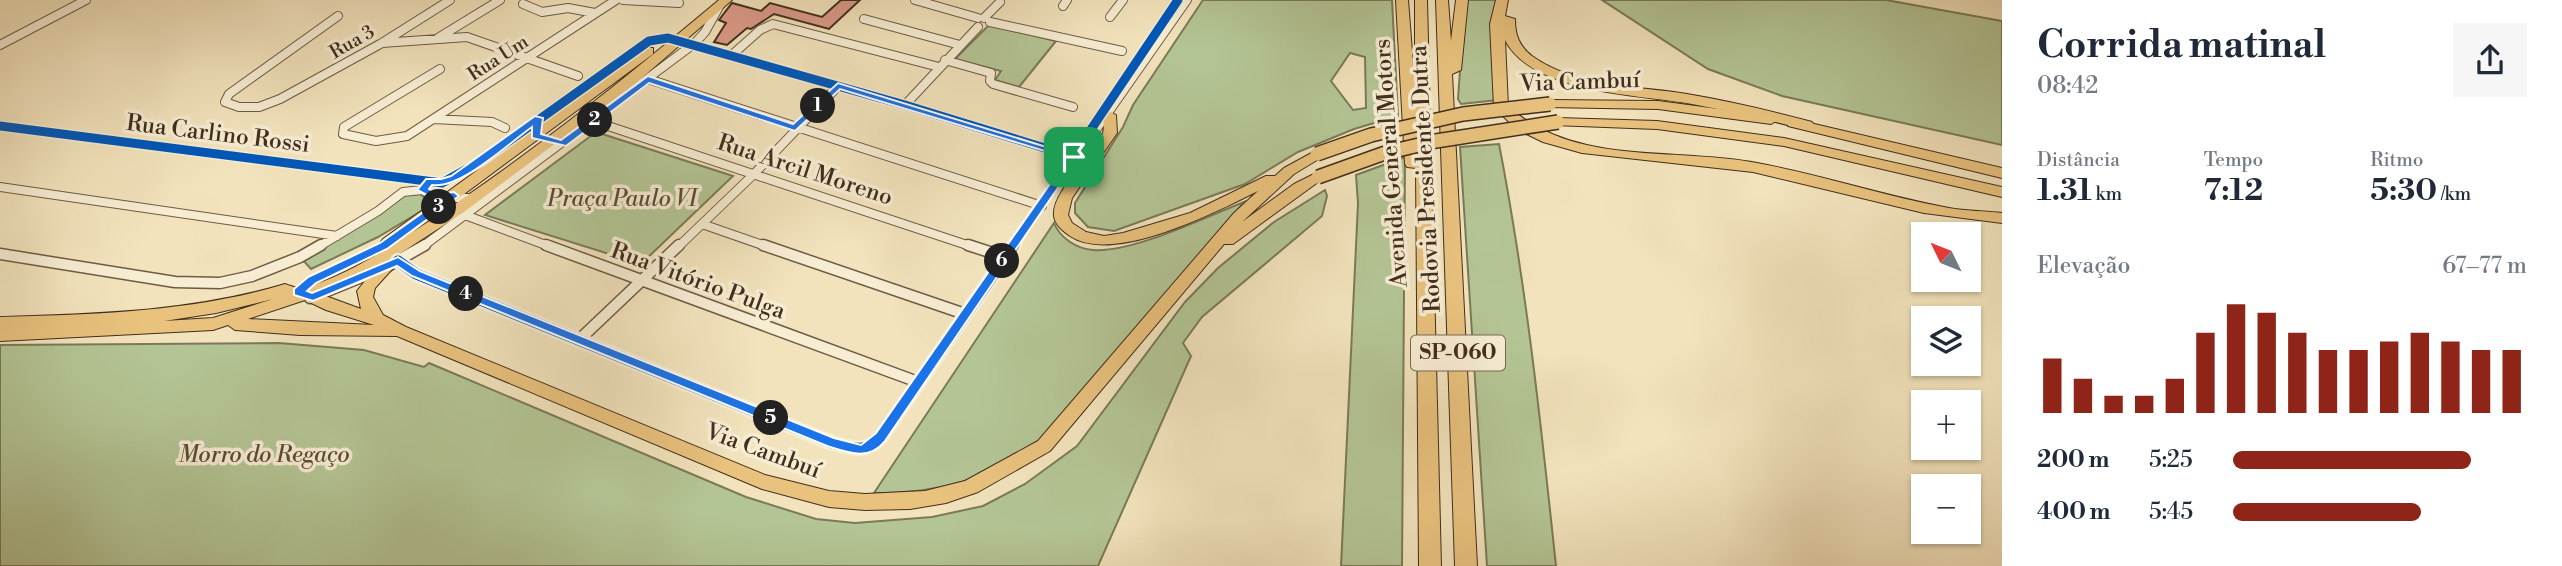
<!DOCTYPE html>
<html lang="pt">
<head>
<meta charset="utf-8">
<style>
	:root { --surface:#fff; --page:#f6f6f7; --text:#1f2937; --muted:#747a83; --accent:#8f2418 }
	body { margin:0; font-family:"Libre Bodoni",serif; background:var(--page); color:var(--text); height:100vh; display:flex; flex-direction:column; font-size:26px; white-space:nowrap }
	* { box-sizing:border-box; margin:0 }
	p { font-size:23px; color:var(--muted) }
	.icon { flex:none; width:38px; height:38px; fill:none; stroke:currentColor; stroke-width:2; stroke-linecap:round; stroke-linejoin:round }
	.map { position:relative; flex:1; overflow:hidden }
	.panel { display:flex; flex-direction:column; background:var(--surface); width:560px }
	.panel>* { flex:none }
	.needle { width:46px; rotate:313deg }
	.fabs { position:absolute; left:1911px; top:222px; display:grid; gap:14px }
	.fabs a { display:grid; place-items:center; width:70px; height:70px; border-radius:0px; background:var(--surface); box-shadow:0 2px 5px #0004; font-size:35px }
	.pin { position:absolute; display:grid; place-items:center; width:60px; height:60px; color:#fff; margin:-30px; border-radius:14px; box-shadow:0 4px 10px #0006 }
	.km { position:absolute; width:35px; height:35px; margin:-18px; border-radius:50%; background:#222; color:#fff; font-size:19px; line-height:35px; text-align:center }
	.round { display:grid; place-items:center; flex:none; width:74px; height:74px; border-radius:0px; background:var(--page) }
	.overview { display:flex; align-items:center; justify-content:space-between; height:119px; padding:0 35px }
	h1 { font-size:38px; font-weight:700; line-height:52px }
	.metrics { display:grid; grid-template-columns:repeat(3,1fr); gap:10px; height:119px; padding:7px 35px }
	.metrics div { display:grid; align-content:center }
	.metrics b { font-size:30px; font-weight:700 }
	.metrics small { font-size:19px; font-weight:400 }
	.metrics p { font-size:19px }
	.chart { height:196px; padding:14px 35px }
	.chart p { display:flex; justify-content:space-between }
	.chart svg { width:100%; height:126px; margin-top:7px; stroke:var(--accent); stroke-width:6 }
	ul { padding:0 35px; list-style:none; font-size:23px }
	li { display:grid; grid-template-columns:112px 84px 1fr; align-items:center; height:52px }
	li i { height:18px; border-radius:9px; background:var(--accent) }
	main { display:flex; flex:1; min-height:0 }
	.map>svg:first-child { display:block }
	.green { fill:#b4c595; stroke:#7a7a59; stroke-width:2; fill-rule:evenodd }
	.building { fill:#db9a89; stroke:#412e1d; stroke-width:2 }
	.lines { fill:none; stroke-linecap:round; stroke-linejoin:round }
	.street-far1-casing { stroke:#6d5b45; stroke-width:10 }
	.street-casing { stroke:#6d5b45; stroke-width:13 }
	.primary-casing { stroke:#412e1d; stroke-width:2 }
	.highway-casing { stroke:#412e1d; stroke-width:2 }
	.street-far1 { stroke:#f7edd3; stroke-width:8 }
	.street { stroke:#f7edd3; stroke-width:10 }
	.primary { fill:#e9c27e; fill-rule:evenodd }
	.highway { fill:#e9c27e; fill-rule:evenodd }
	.primary-bridge-casing { stroke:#412e1d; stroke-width:16; stroke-linecap:butt }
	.primary-bridge { stroke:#e9c27e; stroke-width:13 }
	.cycleway-far1-casing { stroke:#f7edd3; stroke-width:12 }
	.cycleway-casing { stroke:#f7edd3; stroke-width:16 }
	.cycleway-far1 { stroke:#0057b8; stroke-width:9 }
	.cycleway { stroke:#0057b8; stroke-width:11 }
	.route { fill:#1a73e8; stroke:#fff; stroke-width:2; fill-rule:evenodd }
	.labels { text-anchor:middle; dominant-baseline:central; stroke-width:7; stroke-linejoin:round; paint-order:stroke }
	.far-street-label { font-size:19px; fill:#412e1d; stroke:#f7edd3 }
	.shield { fill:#f7edd3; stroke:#786754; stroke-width:2 }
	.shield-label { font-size:21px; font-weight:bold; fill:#412e1d }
	.street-label { font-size:23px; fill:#412e1d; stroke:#f7edd3 }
	.park-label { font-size:23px; font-style:italic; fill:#584c35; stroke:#f7edd3 }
</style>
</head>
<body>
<main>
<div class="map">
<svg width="2002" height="566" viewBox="0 0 2002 566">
	<rect width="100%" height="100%" fill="#f2e3bc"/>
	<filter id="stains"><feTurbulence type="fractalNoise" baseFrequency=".00286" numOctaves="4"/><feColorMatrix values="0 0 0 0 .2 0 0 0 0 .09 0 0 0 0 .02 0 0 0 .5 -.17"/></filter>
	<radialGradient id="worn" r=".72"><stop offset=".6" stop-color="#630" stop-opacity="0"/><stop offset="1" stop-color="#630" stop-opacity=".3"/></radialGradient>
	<path class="green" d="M 1203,0 L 1392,0 L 1398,116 L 1354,129 L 1298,152 L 1245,184 L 1114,231 L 1088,227 L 1075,213 L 1075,203 L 1123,127 L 1133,105 ZM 1350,53 L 1365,57 L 1366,108 L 1353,110 L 1331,81 Z
		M 1465,0 L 1502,0 L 1498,100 L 1461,104 L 1458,99 Z
		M 1602,0 L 1886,0 L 2002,21 L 2002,145 L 1782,96 L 1708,69 Z
		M 989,25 L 1056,41 L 1019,87 L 995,80 L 1001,71 L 955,59 Z
		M 596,132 L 733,176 L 641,264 L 485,215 Z
		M 1499,144 C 1526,283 1541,425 1556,566 L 1487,566 L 1460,147 Z
		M 1405,157 L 1402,566 L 1341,566 L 1358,203 L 1356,175 Z
		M 1325,190 L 1327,196 L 1322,216 L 1202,317 L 1183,343 L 1191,356 L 1098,566 L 0,566 L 0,345 L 279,343 L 364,350 L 424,367 L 429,363 L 746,497 L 816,519 L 855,523 L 932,517 L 983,506 L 1025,484 L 1077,446 L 1185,302 L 1218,268 L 1274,222 Z
		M 403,192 L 420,194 L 433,204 L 378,237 L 311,269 L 300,257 Z
		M 1244,202 C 1197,260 1148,317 1099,374 C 1081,394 1060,426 1039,442 C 989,481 936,493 874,493 L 1054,223 C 1060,238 1077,249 1093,250 C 1133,253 1205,217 1244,202 Z"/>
	<path class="building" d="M 841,0 L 860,0 L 829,29 L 774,14 L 751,29 L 747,28 L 727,45 L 714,42 L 726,23 L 719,20 L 732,3 L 761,11 L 770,3 L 822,17 Z"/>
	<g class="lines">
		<defs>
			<path id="street-far1" d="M 623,0 L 679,3
				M 915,0 L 978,18
				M 523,4 L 542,12 L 568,8 L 595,13
				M 1063,6 L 1067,0
				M 338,16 L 229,94 L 225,102 L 239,107 L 259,107 L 280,99 L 382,43 L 450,0
				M 1110,17 L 1123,0
				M 984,18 L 1000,2
				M 864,19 L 960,45
				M 990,22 L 1122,51
				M 438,38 L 500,0
				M 382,43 L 467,37 L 578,76
				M 0,45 L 86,0
				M 733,54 L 760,30 L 773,24 L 939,67
				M 945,60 L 991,73 L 990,81 L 993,84 L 1073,107
				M 440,69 L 344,127 L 343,134 L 376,141 L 407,136 L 616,0
				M 648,79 L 1042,206
				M 905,105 L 978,27
				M 434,119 L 492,122 L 505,128
				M 593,121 L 973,247
				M 0,126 L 442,183 L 481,161 L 649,41 L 668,38 L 905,105 L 1074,157
				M 1084,147 L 1187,0
				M 0,187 L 337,236
				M 422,190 L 437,198 L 479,198
				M 465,215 L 551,247
				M 702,224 L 768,247
				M 318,247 L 378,211 L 403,192 L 422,190 L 430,181
				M 422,247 L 695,43 L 705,32 L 720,5
				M 678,247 L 754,174 L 838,86
				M 1012,247 L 1178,0"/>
			<path id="street" d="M 546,245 L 918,382
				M 763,245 L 965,314
				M 968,245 L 1005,257
				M 0,254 L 175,282 L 220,283 L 252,276 L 300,257 L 321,245
				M 398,261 L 416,274 L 832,443 C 852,448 866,454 881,437 L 1014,245
				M 310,298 L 386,267 L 425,245
				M 580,339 L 679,245"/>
			<path id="primary" d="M 719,0 L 732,0 L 637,82 L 464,212 L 387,262 L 394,267 L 375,288 L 373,297 L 383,315 L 406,327 L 765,475 L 829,491 L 865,494 L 925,491 L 965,481 L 1038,441 L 1234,213 L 1258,191 C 1216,212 1113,265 1070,236 C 1063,231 1055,225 1054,216 C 1051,191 1096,155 1103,133 C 1105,126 1102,119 1104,112 L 1109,111 L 1116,115 L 1117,133 L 1072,198 L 1068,215 L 1072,223 L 1086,232 L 1104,236 L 1123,233 L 1190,213 L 1266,176 L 1275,176 L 1284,168 L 1317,150 L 1324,154 L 1322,157 L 1294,174 L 1242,222 L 1294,184 L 1318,172 L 1325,177 L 1233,244 L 1224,244 L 1050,451 L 978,492 L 946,503 L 910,509 L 865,510 L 829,507 L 762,489 L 397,336 L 300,335 L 235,330 L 228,325 L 213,330 L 0,341 L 0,317 C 97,314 192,312 285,284 C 293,287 298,289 306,287 C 334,280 364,262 389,248 L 383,247 L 380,243 L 383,239 L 645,48 L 653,48 L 653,54 L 413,232 C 520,163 621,82 719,0 ZM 376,267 L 357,291 L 361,309 L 320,294 ZM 273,299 L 213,318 L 164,321 L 216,313 ZM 305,300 L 326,310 L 374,325 L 248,319 Z
				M 1550,100 L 1658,101 L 1771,116 L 1778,120 L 1771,124 L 1658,109 L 1545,107 L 1543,104 Z
				M 1558,118 L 1657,121 L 1784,138 L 2002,187 L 2002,197 L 1784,146 L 1657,129 L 1553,125 L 1553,119 Z
				M 1793,119 L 2002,168 L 2002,178 L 1788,126 L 1788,120 Z"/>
			<path id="highway" d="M 1396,0 L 1408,0 L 1415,90 L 1415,0 L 1427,0 L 1441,566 L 1419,566 L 1416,168 L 1407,167 L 1405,164 Z
				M 1436,0 L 1448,0 L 1451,41 L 1456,0 L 1468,0 L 1461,70 L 1452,74 L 1477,566 L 1455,566 Z
				M 1496,0 L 1508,0 L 1505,16 L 1515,19 C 1515,35 1519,46 1532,56 C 1575,87 1637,86 1687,94 C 1729,101 1771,111 1812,122 L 1814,125 L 1807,130 C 1769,120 1730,111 1692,104 C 1638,94 1533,94 1505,40 L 1508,106 C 1574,167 1675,147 1757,163 C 1822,175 1884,196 1949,208 C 1966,211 1984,211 2002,213 L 2002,223 L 1924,213 L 1753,172 L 1582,153 L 1543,142 L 1516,129 L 1494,107 L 1490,24 Z"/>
		</defs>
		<use href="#street-far1" class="street-far1-casing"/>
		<use href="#street" class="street-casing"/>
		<use href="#primary" class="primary-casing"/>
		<use href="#highway" class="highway-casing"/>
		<use href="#street-far1" class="street-far1"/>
		<use href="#street" class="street"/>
		<use href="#primary" class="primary"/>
		<use href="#highway" class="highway"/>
		<defs>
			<path id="primary-bridge" d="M 1317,154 L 1371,135 L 1463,114 L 1550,104
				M 1318,177 L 1385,153 L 1436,141 L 1558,122"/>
		</defs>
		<use href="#primary-bridge" class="primary-bridge-casing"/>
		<use href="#primary-bridge" class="primary-bridge"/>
		<defs>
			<path id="cycleway-far1" d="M 0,126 L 442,183 L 481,161 L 649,41 L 668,38 L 905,105 L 1074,157
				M 1012,247 L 1178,0"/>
			<path id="cycleway" d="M 398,261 L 416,274 L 832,443 C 852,448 866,454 881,437 L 1014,245"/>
		</defs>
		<use href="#cycleway-far1" class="cycleway-far1-casing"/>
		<use href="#cycleway" class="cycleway-casing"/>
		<use href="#cycleway-far1" class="cycleway-far1"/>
		<use href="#cycleway" class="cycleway"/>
	</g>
	<path class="route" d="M 648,76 L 793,124 L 838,83 L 1079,157 L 885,441 C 869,461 849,453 827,446 L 412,276 L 397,266 L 313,301 L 294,295 L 294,289 L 308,277 L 380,243 L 439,201 L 417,190 L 426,179 L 441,179 L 451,176 L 535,116 L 543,118 L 541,134 L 561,140 ZM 649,83 L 795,131 L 840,89 L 1068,158 L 876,433 L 861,445 L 834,438 L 420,271 L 398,257 L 312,293 L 307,291 L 316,283 L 387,249 L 459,196 L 454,192 L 439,194 L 429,189 L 432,185 C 461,189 508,144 532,127 L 532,138 L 566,146 Z"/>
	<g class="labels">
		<g class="far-street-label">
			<text transform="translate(352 42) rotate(-30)">Rua 3</text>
			<text transform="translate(498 58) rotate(-33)">Rua Um</text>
		</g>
		<rect class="shield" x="1411" y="335.5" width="94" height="35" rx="5"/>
		<g class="shield-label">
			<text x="1458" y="353">SP-060</text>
		</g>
		<g class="street-label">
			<text transform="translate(1580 82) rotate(-2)">Via Cambuí</text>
			<text transform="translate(218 134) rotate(7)">Rua Carlino Rossi</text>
			<text transform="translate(1391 163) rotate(-94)">Avenida General Motors</text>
			<text transform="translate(805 170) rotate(18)">Rua Arcil Moreno</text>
			<text transform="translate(1426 179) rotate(-93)">Rodovia Presidente Dutra</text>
			<text transform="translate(698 281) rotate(20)">Rua Vitório Pulga</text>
			<text transform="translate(763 451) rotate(20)">Via Cambuí</text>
		</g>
		<g class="park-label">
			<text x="622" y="199">Praça Paulo VI</text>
			<text x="264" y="455">Morro do Regaço</text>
		</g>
	</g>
	<rect width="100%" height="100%" filter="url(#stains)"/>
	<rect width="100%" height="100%" fill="url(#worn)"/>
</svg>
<div class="fabs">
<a><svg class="needle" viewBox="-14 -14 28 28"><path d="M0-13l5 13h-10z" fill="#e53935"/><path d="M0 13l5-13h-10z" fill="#747a83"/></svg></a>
<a><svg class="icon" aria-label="layers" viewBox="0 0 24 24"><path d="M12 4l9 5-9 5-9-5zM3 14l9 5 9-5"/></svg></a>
<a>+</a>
<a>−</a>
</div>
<div class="pin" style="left:1074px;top:157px;background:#1e9e55"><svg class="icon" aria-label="arrive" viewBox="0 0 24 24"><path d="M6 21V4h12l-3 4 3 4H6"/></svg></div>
<b class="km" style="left:818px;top:106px">1</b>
<b class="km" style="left:595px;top:120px">2</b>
<b class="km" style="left:439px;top:207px">3</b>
<b class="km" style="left:466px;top:294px">4</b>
<b class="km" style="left:771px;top:418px">5</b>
<b class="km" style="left:1002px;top:261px">6</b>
</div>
<section class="panel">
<div class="overview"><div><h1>Corrida matinal</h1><p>08:42</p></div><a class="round"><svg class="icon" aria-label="share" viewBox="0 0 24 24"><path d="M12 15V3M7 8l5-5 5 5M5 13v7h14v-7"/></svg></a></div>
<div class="metrics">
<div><p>Distância</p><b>1.31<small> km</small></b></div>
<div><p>Tempo</p><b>7:12</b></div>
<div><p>Ritmo</p><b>5:30<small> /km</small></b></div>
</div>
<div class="chart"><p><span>Elevação</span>67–77 m</p>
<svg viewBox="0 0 160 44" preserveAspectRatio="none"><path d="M5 44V25M15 44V32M25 44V38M35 44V38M45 44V32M55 44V16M65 44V6M75 44V9M85 44V16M95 44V22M105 44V22M115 44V19M125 44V16M135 44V19M145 44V22M155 44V22"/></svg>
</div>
<ul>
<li><b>200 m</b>5:25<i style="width:81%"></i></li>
<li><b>400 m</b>5:45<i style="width:64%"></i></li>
</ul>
</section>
</main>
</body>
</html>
